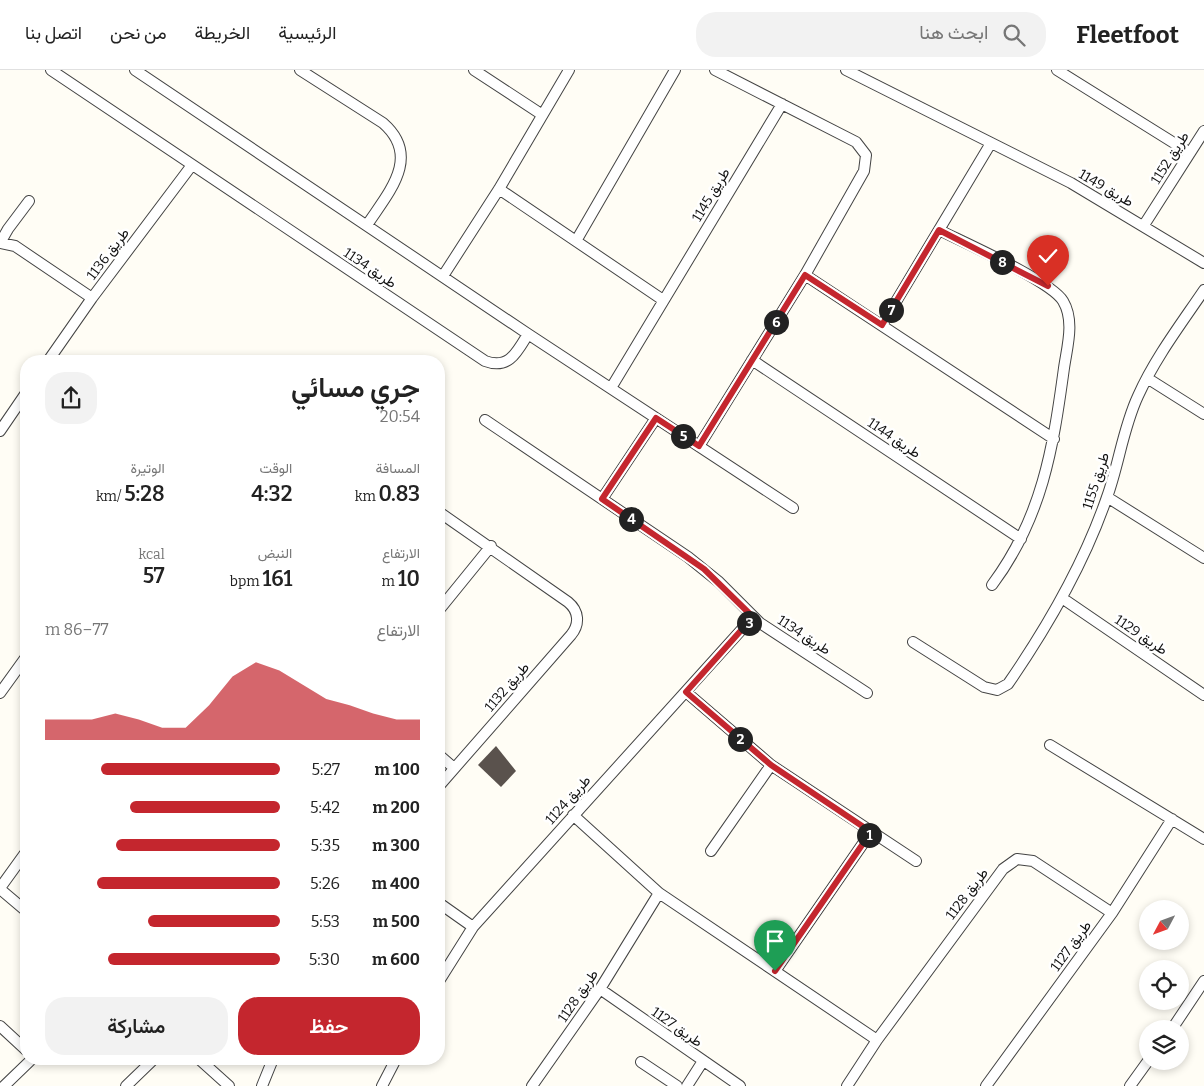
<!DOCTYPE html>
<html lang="ar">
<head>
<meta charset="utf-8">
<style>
	:root { --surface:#fff; --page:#f2f2f2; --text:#222; --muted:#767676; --line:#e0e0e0; --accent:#c4262e }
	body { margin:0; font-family:Bitter,Vazirmatn,serif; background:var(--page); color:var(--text); direction:rtl; height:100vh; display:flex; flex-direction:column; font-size:19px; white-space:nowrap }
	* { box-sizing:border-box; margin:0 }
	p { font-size:16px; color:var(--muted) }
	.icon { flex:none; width:28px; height:28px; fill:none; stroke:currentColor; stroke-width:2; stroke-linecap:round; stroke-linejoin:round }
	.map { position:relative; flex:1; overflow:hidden; direction:ltr }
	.side { position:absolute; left:20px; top:285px; width:425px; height:710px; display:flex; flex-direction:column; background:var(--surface); border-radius:20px; box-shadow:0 2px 8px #0003; direction:rtl }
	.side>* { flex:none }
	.needle { width:32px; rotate:229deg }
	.controls { position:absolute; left:1139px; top:830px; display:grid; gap:10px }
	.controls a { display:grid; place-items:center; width:50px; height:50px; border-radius:50%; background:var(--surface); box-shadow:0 2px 8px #0003; font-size:25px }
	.pin { position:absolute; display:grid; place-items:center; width:42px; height:42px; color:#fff; margin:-51px -21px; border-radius:50% 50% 50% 0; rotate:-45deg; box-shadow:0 0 5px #0007 }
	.pin .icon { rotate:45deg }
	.km { position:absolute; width:25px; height:25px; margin:-12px; border-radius:50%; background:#222; color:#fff; font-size:14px; line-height:25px; text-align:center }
	.round { display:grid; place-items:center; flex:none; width:52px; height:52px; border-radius:20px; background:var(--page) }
	.summary { display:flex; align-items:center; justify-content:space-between; height:85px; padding:0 25px }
	h1 { font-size:28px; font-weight:600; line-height:38px }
	.metrics { display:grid; grid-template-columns:repeat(3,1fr); gap:8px; height:85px; padding:5px 25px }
	.metrics div { display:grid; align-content:center }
	.metrics b { font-size:21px; font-weight:600 }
	.metrics small { font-size:14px; font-weight:400 }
	.metrics p { font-size:14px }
	.chart { height:140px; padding:10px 25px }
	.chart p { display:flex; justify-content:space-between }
	.chart svg { width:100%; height:90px; margin-top:5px; fill:var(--accent); opacity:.7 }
	.button { display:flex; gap:10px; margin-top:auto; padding:10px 25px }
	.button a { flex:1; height:58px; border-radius:20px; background:var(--accent); color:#fff; font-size:20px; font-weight:600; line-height:58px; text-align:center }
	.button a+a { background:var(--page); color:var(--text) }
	ul { padding:0 25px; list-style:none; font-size:16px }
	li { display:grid; grid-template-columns:80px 60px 1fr; align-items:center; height:38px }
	li i { height:12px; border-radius:6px; background:var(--accent) }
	header { display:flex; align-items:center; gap:30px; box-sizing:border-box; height:70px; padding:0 25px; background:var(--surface); border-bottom:1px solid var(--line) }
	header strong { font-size:24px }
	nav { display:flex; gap:28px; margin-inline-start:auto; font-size:18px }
	.search { width:350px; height:45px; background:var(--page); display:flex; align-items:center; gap:12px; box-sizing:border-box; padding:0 18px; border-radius:20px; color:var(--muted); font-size:19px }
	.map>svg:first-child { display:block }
	.building { fill:#5a524d }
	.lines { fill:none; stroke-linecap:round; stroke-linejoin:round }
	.street-casing { stroke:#444; stroke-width:12 }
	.street { stroke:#fff; stroke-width:10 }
	.route-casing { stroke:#fff; stroke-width:10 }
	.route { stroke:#c4262e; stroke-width:6 }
	.labels { text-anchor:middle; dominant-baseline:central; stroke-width:5; stroke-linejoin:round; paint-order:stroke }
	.street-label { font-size:14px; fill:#111; stroke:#fff }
</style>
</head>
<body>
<header>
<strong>Fleetfoot</strong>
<div class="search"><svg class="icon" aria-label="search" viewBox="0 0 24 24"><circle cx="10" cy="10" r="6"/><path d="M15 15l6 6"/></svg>ابحث هنا</div>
<nav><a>الرئيسية</a><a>الخريطة</a><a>من نحن</a><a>اتصل بنا</a></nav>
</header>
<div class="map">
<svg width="1204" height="1016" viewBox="0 0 1204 1016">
	<rect width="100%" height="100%" fill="#fffdf5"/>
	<path class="building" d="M 496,676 L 516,701 L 501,717 L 478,695 Z"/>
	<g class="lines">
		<defs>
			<path id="street" d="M 51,0 L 485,291 C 509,300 517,282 528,264
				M 135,0 L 528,264 L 793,438
				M 300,0 L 383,53 C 422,87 388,123 367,155
				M 474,0 L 541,44
				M 846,0 L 1071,113 L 1204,193
				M 1057,0 L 1190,83
				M 499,119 L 663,230
				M 1144,155 L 1204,61
				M 939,160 C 965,173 1051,211 1063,231 C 1075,251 1067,277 1064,298 C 1053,379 1042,448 992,515
				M 576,171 L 675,0
				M 0,173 L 15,176 L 92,228
				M 0,173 L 8,159 L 29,131
				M 805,205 L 1054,369
				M 443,206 L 499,119 L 569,0
				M 882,255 L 991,73
				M 752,290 L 1021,469
				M 48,291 L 92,228 L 192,95
				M 1147,308 L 1204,344
				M 611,318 L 782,34
				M 485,350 L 688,487 L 719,512 L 760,553 L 867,623
				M 0,361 L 26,323
				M 699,376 L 805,205 L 864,101 L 866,85 L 856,72 L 715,0
				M 1107,427 L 1204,488
				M 602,429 L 656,348
				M 439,442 L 568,532 C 579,541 580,554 571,565 L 439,716
				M 1062,528 L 1204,625
				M 439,540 L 491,476
				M 913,572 L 984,617 L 997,620 L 1008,614 C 1048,556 1084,494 1107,427 C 1119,394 1123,358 1138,326 C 1155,288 1181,254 1204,220
				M 686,622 L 771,695 L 916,791
				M 0,623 L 26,587
				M 1050,675 L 1204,769
				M 439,685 L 454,698
				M 573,745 L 659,823 L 877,970
				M 711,781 L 771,695
				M 0,818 L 26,782
				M 0,819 L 26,841
				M 439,833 L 473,857
				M 775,901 L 871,762
				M 439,911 L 473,857 L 753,547
				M 600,919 L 740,1016
				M 0,956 L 26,980
				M 1172,959 L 1204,911
				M 199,989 L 229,1016
				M 641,992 L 677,1016
				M 4,1016 L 32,989
				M 126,1016 L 154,989
				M 262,1016 L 273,989
				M 382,1016 L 396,989
				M 532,1016 L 600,919 L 659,823
				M 687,1016 L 703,991
				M 847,1016 L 877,970 L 1003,799 L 1017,789 L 1033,791 L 1112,843
				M 986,1016 L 1112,843 L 1172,749
				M 1130,1016 L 1148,991"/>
		</defs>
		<use href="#street" class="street-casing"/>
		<use href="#street" class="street"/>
	</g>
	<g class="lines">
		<defs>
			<path id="route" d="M 775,901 L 871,762 L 771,695 L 686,622 L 753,547 L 704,499 L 602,429 L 656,348 L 699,376 L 805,205 L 882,255 L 939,160 L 1048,216"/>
		</defs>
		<use href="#route" class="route-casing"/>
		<use href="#route" class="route"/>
	</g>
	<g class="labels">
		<g class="street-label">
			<text transform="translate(1170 88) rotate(-58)">طريق 1152</text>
			<text transform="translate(1106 118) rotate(30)">طريق 1149</text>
			<text transform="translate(711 125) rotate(-59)">طريق 1145</text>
			<text transform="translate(108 184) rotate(-53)">طريق 1136</text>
			<text transform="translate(370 198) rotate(34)">طريق 1134</text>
			<text transform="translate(894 368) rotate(34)">طريق 1144</text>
			<text transform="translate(1096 411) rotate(-72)">طريق 1155</text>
			<text transform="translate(804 565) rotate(33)">طريق 1134</text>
			<text transform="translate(1141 565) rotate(34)">طريق 1129</text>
			<text transform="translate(507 617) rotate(-49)">طريق 1132</text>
			<text transform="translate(568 730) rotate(-48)">طريق 1124</text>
			<text transform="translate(967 824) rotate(-53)">طريق 1128</text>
			<text transform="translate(1071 876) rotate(-54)">طريق 1127</text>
			<text transform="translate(578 926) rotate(-56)">طريق 1128</text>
			<text transform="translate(677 957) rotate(35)">طريق 1127</text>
		</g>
	</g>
</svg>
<div class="controls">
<a><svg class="needle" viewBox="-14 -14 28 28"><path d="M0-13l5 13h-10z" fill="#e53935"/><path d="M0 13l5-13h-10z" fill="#767676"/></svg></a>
<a><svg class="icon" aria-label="locate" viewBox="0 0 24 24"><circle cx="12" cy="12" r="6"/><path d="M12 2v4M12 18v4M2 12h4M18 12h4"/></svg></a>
<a><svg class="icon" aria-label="layers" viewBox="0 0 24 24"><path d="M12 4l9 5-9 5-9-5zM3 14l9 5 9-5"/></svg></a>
</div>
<div class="pin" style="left:775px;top:901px;background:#1e9e55"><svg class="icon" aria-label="arrive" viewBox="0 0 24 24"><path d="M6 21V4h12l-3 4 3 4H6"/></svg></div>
<div class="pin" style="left:1048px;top:216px;background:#d93025"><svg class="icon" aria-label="check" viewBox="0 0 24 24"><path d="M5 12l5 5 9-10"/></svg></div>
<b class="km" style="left:869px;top:765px">1</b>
<b class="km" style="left:740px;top:669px">2</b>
<b class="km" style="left:749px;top:553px">3</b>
<b class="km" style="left:631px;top:449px">4</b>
<b class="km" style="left:683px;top:366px">5</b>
<b class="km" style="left:776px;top:252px">6</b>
<b class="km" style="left:891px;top:240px">7</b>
<b class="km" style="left:1002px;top:192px">8</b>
<section class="side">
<div class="summary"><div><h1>جري مسائي</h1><p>20:54</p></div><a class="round"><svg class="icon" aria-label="share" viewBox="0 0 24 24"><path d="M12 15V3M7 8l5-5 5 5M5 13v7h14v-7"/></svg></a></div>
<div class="metrics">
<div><p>المسافة</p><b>0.83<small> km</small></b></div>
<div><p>الوقت</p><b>4:32</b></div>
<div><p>الوتيرة</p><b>5:28<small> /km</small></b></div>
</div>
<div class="metrics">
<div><p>الارتفاع</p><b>10<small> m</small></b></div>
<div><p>النبض</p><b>161<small> bpm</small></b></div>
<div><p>kcal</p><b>57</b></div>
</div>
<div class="chart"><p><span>الارتفاع</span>77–86 m</p>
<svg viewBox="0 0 160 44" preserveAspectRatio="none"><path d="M0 44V34L10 34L20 34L30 31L40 34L50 38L60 38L70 27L80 13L90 6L100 10L110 17L120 24L130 27L140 31L150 34L160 34V44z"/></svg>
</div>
<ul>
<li><b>100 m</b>5:27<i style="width:76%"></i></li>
<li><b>200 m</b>5:42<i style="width:64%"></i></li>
<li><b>300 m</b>5:35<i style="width:70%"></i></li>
<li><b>400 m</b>5:26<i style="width:78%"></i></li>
<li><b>500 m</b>5:53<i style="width:56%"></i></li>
<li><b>600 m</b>5:30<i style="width:73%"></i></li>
</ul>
<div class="button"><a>حفظ</a><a>مشاركة</a></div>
</section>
</div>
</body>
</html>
